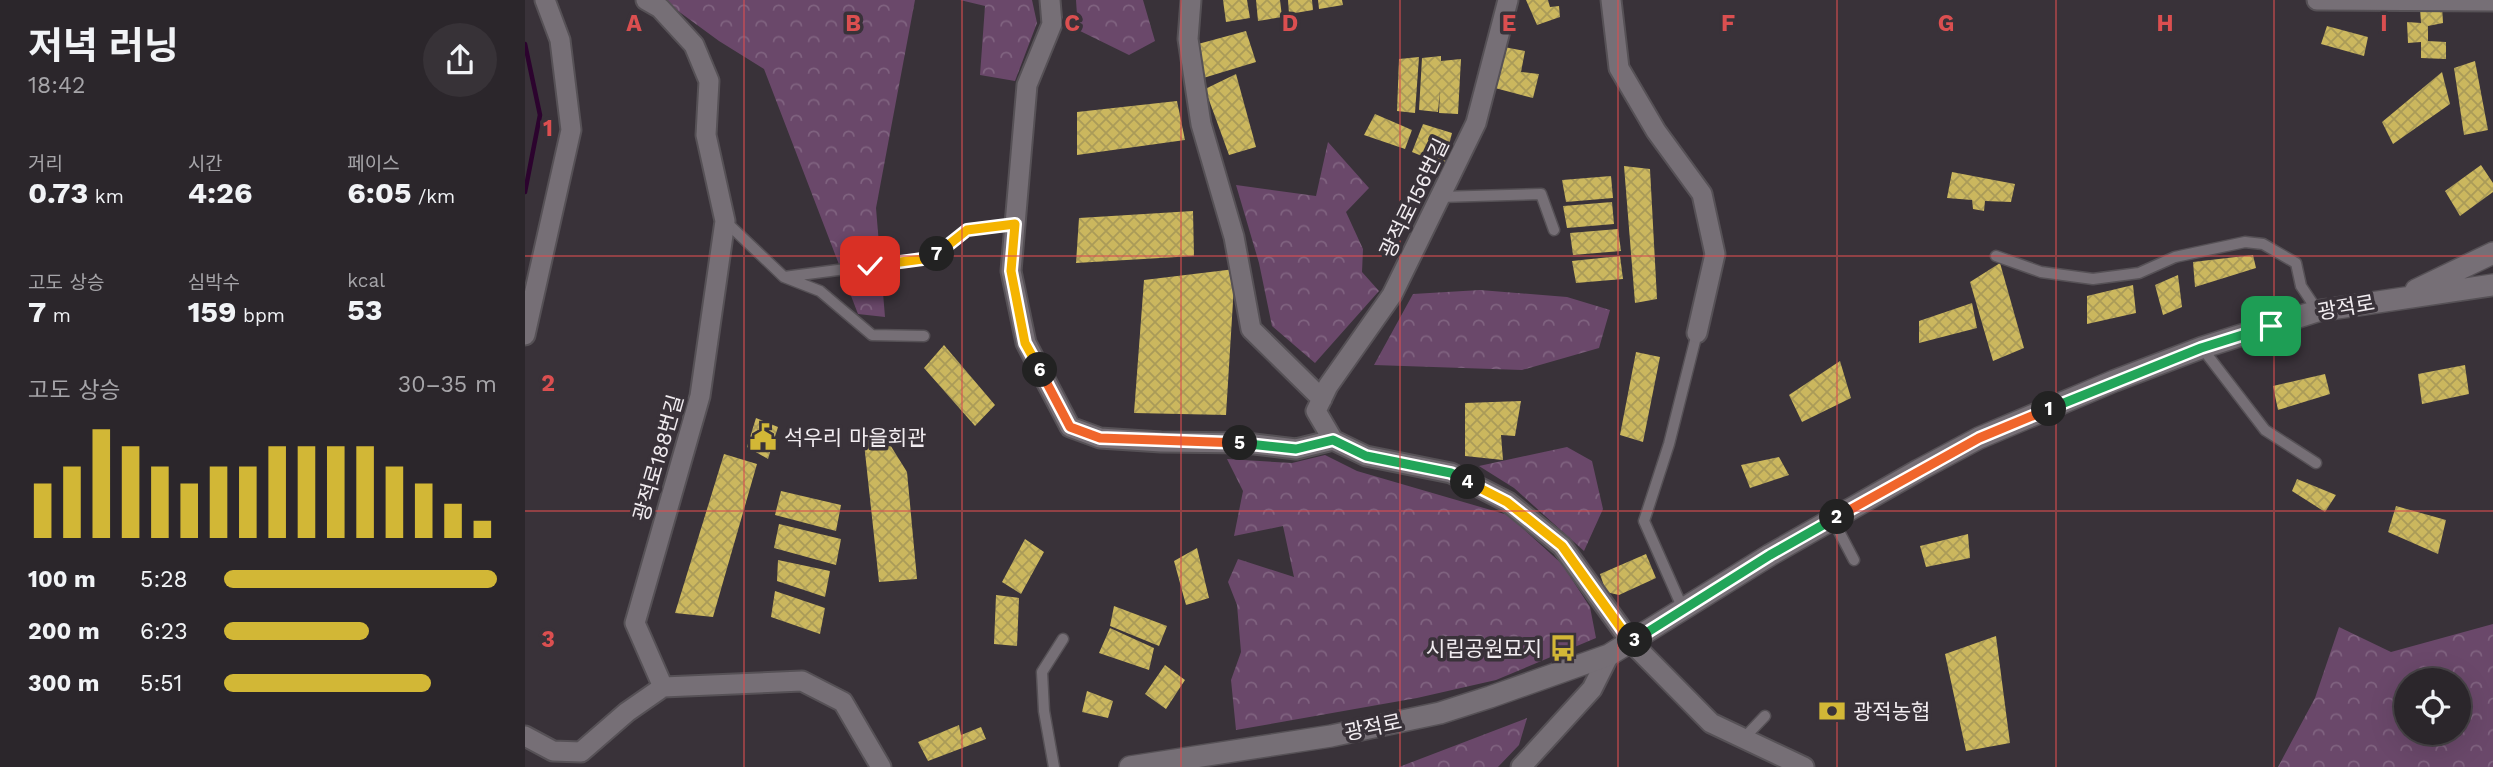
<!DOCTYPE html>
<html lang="ko">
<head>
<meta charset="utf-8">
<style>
	:root { --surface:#2b262b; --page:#373237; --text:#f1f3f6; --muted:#a6a5a9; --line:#474347; --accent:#d2b736 }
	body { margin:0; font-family:"Work Sans","Noto Sans KR",sans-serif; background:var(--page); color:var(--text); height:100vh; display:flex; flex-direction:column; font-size:26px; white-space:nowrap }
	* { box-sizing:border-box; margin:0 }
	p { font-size:23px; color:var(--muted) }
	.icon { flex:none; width:38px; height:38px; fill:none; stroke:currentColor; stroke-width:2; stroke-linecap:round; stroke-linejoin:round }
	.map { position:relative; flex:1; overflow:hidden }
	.panel { display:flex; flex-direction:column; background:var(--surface); width:525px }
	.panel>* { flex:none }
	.tools { position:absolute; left:1869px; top:668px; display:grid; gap:14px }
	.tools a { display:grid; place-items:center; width:77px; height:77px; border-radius:50%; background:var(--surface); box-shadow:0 7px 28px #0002,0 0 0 2px var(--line); font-size:35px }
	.pin { position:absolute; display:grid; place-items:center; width:60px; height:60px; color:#fff; margin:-30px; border-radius:14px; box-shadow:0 4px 10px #0006 }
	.km { position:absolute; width:35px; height:35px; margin:-18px; border-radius:50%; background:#222; color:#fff; font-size:19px; line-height:35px; text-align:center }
	.round { display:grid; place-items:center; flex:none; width:74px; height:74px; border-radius:37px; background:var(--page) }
	.head { display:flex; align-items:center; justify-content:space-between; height:119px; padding:0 28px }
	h1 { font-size:38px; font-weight:700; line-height:52px }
	.metrics { display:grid; grid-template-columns:repeat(3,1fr); gap:10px; height:119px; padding:7px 28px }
	.metrics div { display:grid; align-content:center }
	.metrics b { font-size:30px; font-weight:700 }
	.metrics small { font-size:19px; font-weight:400 }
	.metrics p { font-size:19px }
	.chart { height:196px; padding:14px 28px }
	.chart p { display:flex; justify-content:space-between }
	.chart svg { width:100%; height:126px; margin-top:7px; stroke:var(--accent); stroke-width:6 }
	ul { padding:0 28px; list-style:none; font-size:23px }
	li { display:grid; grid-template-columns:112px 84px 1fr; align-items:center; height:52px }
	li i { height:18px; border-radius:9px; background:var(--accent) }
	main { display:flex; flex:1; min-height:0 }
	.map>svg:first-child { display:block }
	.forest { fill:url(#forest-crowns); fill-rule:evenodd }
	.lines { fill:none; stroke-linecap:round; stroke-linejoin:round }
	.stream { stroke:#2c032e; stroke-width:4.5 }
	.building { fill:url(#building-cross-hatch) }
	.lane-casing { stroke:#565156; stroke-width:13 }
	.street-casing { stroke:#565156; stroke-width:23 }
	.secondary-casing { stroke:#565156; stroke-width:24 }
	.lane { stroke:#766f76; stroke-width:10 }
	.street { stroke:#766f76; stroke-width:19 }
	.secondary { stroke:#766f76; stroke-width:21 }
	.split-1-casing { stroke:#fff; stroke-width:14 }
	.split-2-casing { stroke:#fff; stroke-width:14 }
	.split-3-casing { stroke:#fff; stroke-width:14 }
	.split-4-casing { stroke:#fff; stroke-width:14 }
	.split-5-casing { stroke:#fff; stroke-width:14 }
	.split-6-casing { stroke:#fff; stroke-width:14 }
	.split-7-casing { stroke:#fff; stroke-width:14 }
	.split-8-casing { stroke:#fff; stroke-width:14 }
	.split-1 { stroke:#22a559; stroke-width:9 }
	.split-2 { stroke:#f0652b; stroke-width:9 }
	.split-3 { stroke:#22a559; stroke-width:9 }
	.split-4 { stroke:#f5b400; stroke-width:9 }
	.split-5 { stroke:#22a559; stroke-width:9 }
	.split-6 { stroke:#f0652b; stroke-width:9 }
	.split-7 { stroke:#f5b400; stroke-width:9 }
	.split-8 { stroke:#f5b400; stroke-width:9 }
	.grid { fill:none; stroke:#db4f50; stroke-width:2; stroke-opacity:0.55 }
	.labels { text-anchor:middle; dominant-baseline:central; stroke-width:7; stroke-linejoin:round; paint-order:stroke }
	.street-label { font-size:21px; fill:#f1ecf0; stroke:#393239 }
	.poi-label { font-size:21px; fill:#f1ecf0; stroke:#393239; text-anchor:start }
	.grid-label { font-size:23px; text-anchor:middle; font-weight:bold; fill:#db4f50; stroke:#393239; stroke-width:7; stroke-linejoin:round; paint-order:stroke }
</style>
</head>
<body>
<main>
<section class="panel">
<div class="head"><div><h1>저녁 러닝</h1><p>18:42</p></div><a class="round"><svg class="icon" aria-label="share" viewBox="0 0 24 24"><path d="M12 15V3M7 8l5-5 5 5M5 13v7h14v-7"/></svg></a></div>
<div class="metrics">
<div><p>거리</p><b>0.73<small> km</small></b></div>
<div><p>시간</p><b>4:26</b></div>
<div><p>페이스</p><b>6:05<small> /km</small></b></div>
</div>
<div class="metrics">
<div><p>고도 상승</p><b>7<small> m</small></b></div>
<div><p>심박수</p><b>159<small> bpm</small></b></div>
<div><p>kcal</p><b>53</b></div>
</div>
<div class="chart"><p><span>고도 상승</span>30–35 m</p>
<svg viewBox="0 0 160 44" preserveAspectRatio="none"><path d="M5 44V25M15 44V19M25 44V6M35 44V12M45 44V19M55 44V25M65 44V19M75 44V19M85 44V12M95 44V12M105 44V12M115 44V12M125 44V19M135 44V25M145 44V32M155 44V38"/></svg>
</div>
<ul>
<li><b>100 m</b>5:28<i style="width:100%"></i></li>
<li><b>200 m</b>6:23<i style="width:53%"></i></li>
<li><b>300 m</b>5:51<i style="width:76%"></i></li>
</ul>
</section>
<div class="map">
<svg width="1968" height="767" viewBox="0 0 1968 767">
	<defs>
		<pattern id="forest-crowns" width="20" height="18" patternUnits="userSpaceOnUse" patternTransform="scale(1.75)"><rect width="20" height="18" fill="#6a486a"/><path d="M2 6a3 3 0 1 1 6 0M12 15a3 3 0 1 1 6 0" fill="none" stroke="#806380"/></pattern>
		<pattern id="building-cross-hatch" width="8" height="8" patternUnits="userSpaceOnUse" patternTransform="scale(1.75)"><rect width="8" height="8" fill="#cbb75e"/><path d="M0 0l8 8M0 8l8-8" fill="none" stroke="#aa9b58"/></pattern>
	</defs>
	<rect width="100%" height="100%" fill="#393239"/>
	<path class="forest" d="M 138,0 L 390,0 L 351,208 L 360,317 L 333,314 L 239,69 L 194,41 Z
		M 435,0 L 507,0 L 512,23 L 490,81 L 455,75 L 460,6 Z
		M 551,0 L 618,0 L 630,41 L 604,55 L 553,30 Z
		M 803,142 L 844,188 L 821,212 L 838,249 L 837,272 L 854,291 L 790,363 L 747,326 L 734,263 L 711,185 L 791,196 Z
		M 955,290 L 1042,297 L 1085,310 L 1074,348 L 997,370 L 849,365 L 888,294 Z
		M 1042,447 L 1067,461 L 1078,509 L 1059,551 L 989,488 L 954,466 Z
		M 800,455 L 832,471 L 983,515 L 1037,564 L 1065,607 L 1071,638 L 971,680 L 892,698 L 711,730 L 706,680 L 716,652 L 712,605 L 703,582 L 713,559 L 769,577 L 758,526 L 709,536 L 718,491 L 702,459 L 767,463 Z
		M 1968,624 L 1968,767 L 1753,767 L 1790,698 L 1814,627 L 1866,652 ZM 1881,681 L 1934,681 L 1934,733 L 1881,733 Z
		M 1002,718 L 994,745 L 973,767 L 874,767 Z"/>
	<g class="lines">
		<path class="stream" d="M 0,44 L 15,115 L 0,192"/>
	</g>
	<path class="building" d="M 698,0 L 722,0 L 725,18 L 701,22 Z
		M 731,0 L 755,0 L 757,17 L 733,21 Z
		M 763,0 L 787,0 L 788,10 L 764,14 Z
		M 793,0 L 817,0 L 818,5 L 794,9 Z
		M 1001,0 L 1023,0 L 1025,7 L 1034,6 L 1035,17 L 1012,25 Z
		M 1917,5 L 1918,23 L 1903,26 L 1903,41 L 1921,42 L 1921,59 L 1896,58 L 1896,42 L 1883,43 L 1882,22 L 1896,23 L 1895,8 Z
		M 1802,26 L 1843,37 L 1839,56 L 1796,44 Z
		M 721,31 L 731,62 L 675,79 L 673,44 Z
		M 979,47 L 1000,51 L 996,72 L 1014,74 L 1008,98 L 970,88 Z
		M 916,56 L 916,61 L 936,59 L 933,114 L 914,113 L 915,90 L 913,112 L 894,110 L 897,58 Z
		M 894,57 L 890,113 L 872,111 L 874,59 Z
		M 1950,61 L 1963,130 L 1939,135 L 1929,68 Z
		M 1917,72 L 1925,104 L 1868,144 L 1857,122 Z
		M 711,74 L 731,147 L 704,155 L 680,89 Z
		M 652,101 L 660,140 L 552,155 L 552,112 Z
		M 850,114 L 887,130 L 880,149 L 839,135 Z
		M 898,124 L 927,133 L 919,165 L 887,152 Z
		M 1956,165 L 1968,183 L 1968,192 L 1935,216 L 1920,191 Z
		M 1099,166 L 1125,169 L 1132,299 L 1110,303 Z
		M 1427,172 L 1490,184 L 1486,202 L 1460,201 L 1459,211 L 1448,209 L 1447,200 L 1422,198 Z
		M 1086,176 L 1088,198 L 1041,202 L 1037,180 Z
		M 1087,202 L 1089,224 L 1042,228 L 1038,206 Z
		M 668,211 L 669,256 L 551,263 L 554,218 Z
		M 1093,229 L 1096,251 L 1048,255 L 1045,233 Z
		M 1728,255 L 1731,268 L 1670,287 L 1668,262 Z
		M 1095,256 L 1098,279 L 1051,283 L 1047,261 Z
		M 1475,263 L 1499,348 L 1468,361 L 1445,282 Z
		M 710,269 L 701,415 L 609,413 L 619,280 Z
		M 1653,275 L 1657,307 L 1638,315 L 1630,285 Z
		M 1608,285 L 1611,313 L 1562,324 L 1562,296 Z
		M 1447,303 L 1452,328 L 1394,343 L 1394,321 Z
		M 419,345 L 470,405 L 450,426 L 399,368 Z
		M 1111,352 L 1135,357 L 1118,442 L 1095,435 Z
		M 1315,361 L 1326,398 L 1277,422 L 1264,395 Z
		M 1940,365 L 1944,394 L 1897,404 L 1893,374 Z
		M 1800,374 L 1805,394 L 1753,410 L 1748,386 Z
		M 996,401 L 990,436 L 976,435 L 978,460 L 940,456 L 940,403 Z
		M 231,418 L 253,427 L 243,459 L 222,447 Z
		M 354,427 L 382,472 L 392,579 L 354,582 L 338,434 Z
		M 199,454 L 232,464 L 188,617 L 150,613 Z
		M 1254,457 L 1264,475 L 1225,488 L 1216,465 Z
		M 1772,479 L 1811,495 L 1800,512 L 1767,491 Z
		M 256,491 L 316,505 L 311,531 L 250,515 Z
		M 1871,506 L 1921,520 L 1913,554 L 1863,532 Z
		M 254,524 L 316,539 L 311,565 L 249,548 Z
		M 1443,534 L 1445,558 L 1401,567 L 1395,546 Z
		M 500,539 L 519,552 L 496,594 L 477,582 Z
		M 672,548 L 684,598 L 661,605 L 649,561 Z
		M 1121,554 L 1131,578 L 1094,595 L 1081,592 L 1075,574 Z
		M 253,560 L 305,571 L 300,597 L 252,581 Z
		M 250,591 L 300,608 L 295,634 L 246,617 Z
		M 471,595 L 494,598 L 492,646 L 469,644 Z
		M 589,606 L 642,626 L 634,646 L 585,626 Z
		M 585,628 L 629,648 L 624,670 L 574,653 Z
		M 1471,636 L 1485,743 L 1441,751 L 1420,654 Z
		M 640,665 L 660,680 L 641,709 L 620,694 Z
		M 562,691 L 588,701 L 583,718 L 557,712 Z
		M 434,725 L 436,735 L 456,727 L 461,739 L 403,761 L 393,742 Z"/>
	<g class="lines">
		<defs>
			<path id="lane" d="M 914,197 L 1016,194 L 1029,230
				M 201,222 L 259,277 L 295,291 L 347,335 L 399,336
				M 1471,256 L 1516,272 L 1568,279 L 1614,273 L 1650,257 L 1720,242 L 1738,244 L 1771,263 L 1776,286 L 1792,310
				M 259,277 L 405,258 L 442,230 L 490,224
				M 1677,348 L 1740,430 L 1791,463
				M 1308,520 L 1329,560
				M 1158,609 L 1119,521 L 1144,444 L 1172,333
				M 1219,738 L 1240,716
				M 529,767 L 519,711 L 517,672 L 538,639"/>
			<path id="street" d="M 121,0 L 135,8 L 169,45 L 184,81 L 181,135 L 200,221 L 175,396 L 110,623 L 138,687 L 277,681 L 318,702 L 356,767
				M 525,0 L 527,24 L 502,85 L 486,271 L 501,343 L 545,427 L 575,438 L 636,442 L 721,443 L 771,449 L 808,440
				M 666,0 L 663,39 L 676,124 L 709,237 L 726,329 L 797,399
				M 983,0 L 951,123 L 867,295 L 803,386 L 791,411 L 808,440 L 841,456 L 926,473 L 983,502 L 1037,546 L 1106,642 L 1186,723 L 1279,767
				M 1086,0 L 1094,68 L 1131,131 L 1177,194 L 1190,254 L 1172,333
				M 1792,0 L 1968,1
				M 0,335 L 46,130 L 35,40 L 20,0
				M 0,736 L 28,751 L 56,752 L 102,712 L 138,687
				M 996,767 L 1067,689 L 1084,655"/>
			<path id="secondary" d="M 1891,290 L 1968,253
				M 605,767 L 806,736 L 915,713 L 965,697 L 1084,655 L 1245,555 L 1394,470 L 1454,438 L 1589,381 L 1676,348 L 1792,311 L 1968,285"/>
		</defs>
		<use href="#lane" class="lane-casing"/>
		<use href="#street" class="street-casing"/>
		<use href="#secondary" class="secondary-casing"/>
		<use href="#lane" class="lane"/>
		<use href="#street" class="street"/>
		<use href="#secondary" class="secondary"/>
	</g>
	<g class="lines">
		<defs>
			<path id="split-1" d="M 1524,409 L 1676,348 L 1746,326"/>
			<path id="split-2" d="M 1312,517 L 1454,438 L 1524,409"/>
			<path id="split-3" d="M 1110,640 L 1245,555 L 1312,517"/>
			<path id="split-4" d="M 943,482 L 982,502 L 1037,546 L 1106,642 L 1110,640"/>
			<path id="split-5" d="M 715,443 L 771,449 L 808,440 L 841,456 L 926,473 L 943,482"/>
			<path id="split-6" d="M 515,370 L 545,427 L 575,438 L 715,443"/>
			<path id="split-7" d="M 412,254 L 442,230 L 490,224 L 486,271 L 500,343 L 515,370"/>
			<path id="split-8" d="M 345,266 L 405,258 L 412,254"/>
		</defs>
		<use href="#split-1" class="split-1-casing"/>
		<use href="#split-2" class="split-2-casing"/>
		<use href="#split-3" class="split-3-casing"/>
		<use href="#split-4" class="split-4-casing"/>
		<use href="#split-5" class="split-5-casing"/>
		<use href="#split-6" class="split-6-casing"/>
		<use href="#split-7" class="split-7-casing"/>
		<use href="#split-8" class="split-8-casing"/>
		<use href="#split-1" class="split-1"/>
		<use href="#split-2" class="split-2"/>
		<use href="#split-3" class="split-3"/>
		<use href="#split-4" class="split-4"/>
		<use href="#split-5" class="split-5"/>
		<use href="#split-6" class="split-6"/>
		<use href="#split-7" class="split-7"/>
		<use href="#split-8" class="split-8"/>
	</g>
	<path class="grid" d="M 219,0 L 219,767M 437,0 L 437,767M 656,0 L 656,767M 875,0 L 875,767M 1093,0 L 1093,767M 1312,0 L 1312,767M 1531,0 L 1531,767M 1749,0 L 1749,767M 0,256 L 1968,256M 0,511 L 1968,511"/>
	<defs>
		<symbol id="civic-bare" viewBox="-9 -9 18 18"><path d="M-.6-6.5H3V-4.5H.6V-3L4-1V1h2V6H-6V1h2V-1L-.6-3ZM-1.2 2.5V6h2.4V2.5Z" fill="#d2b736" stroke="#393239" stroke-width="2.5" paint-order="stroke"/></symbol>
		<symbol id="bus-bare" viewBox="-9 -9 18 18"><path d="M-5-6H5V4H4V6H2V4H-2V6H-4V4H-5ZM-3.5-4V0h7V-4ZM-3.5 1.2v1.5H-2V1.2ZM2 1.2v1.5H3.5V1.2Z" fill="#d2b736" stroke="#393239" stroke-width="2.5" paint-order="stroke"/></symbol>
		<symbol id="bank-bare" viewBox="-9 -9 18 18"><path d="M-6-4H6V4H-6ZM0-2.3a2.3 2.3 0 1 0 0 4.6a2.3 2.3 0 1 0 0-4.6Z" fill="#d2b736" stroke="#393239" stroke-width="2.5" paint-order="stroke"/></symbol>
	</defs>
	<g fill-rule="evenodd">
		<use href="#civic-bare" x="219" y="418" width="38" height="38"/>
		<use href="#bus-bare" x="1019" y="629" width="38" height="38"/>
		<use href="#bank-bare" x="1288" y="692" width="38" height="38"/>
	</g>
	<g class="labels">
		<g class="street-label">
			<text transform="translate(889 198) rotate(-64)">광적로156번길</text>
			<text transform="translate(1821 307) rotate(-10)">광적로</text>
			<text transform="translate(133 458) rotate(-74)">광적로188번길</text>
			<text transform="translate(848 727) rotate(-12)">광적로</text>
		</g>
		<g class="poi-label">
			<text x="259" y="437">석우리 마을회관</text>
			<text x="1017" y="648" text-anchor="end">시립공원묘지</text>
			<text x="1328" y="711">광적농협</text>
		</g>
	</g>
	<g class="grid-label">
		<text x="109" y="31">A</text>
		<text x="328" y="31">B</text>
		<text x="547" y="31">C</text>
		<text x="765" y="31">D</text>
		<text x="984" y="31">E</text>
		<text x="1203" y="31">F</text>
		<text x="1421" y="31">G</text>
		<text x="1640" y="31">H</text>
		<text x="1859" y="31">I</text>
		<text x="23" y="136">1</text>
		<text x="23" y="391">2</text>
		<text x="23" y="647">3</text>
	</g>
</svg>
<div class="tools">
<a><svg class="icon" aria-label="locate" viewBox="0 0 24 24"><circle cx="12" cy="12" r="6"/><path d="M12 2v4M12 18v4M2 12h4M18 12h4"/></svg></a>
</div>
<div class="pin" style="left:1746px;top:326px;background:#1e9e55"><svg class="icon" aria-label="arrive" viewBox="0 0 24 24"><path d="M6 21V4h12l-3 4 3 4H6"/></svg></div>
<div class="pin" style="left:345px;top:266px;background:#d93025"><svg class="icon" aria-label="check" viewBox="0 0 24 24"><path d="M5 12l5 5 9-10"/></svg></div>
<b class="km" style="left:1524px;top:409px">1</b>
<b class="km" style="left:1312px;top:517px">2</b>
<b class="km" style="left:1110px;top:640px">3</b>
<b class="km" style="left:943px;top:482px">4</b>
<b class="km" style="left:715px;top:443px">5</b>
<b class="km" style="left:515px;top:370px">6</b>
<b class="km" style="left:412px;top:254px">7</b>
</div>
</main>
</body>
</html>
